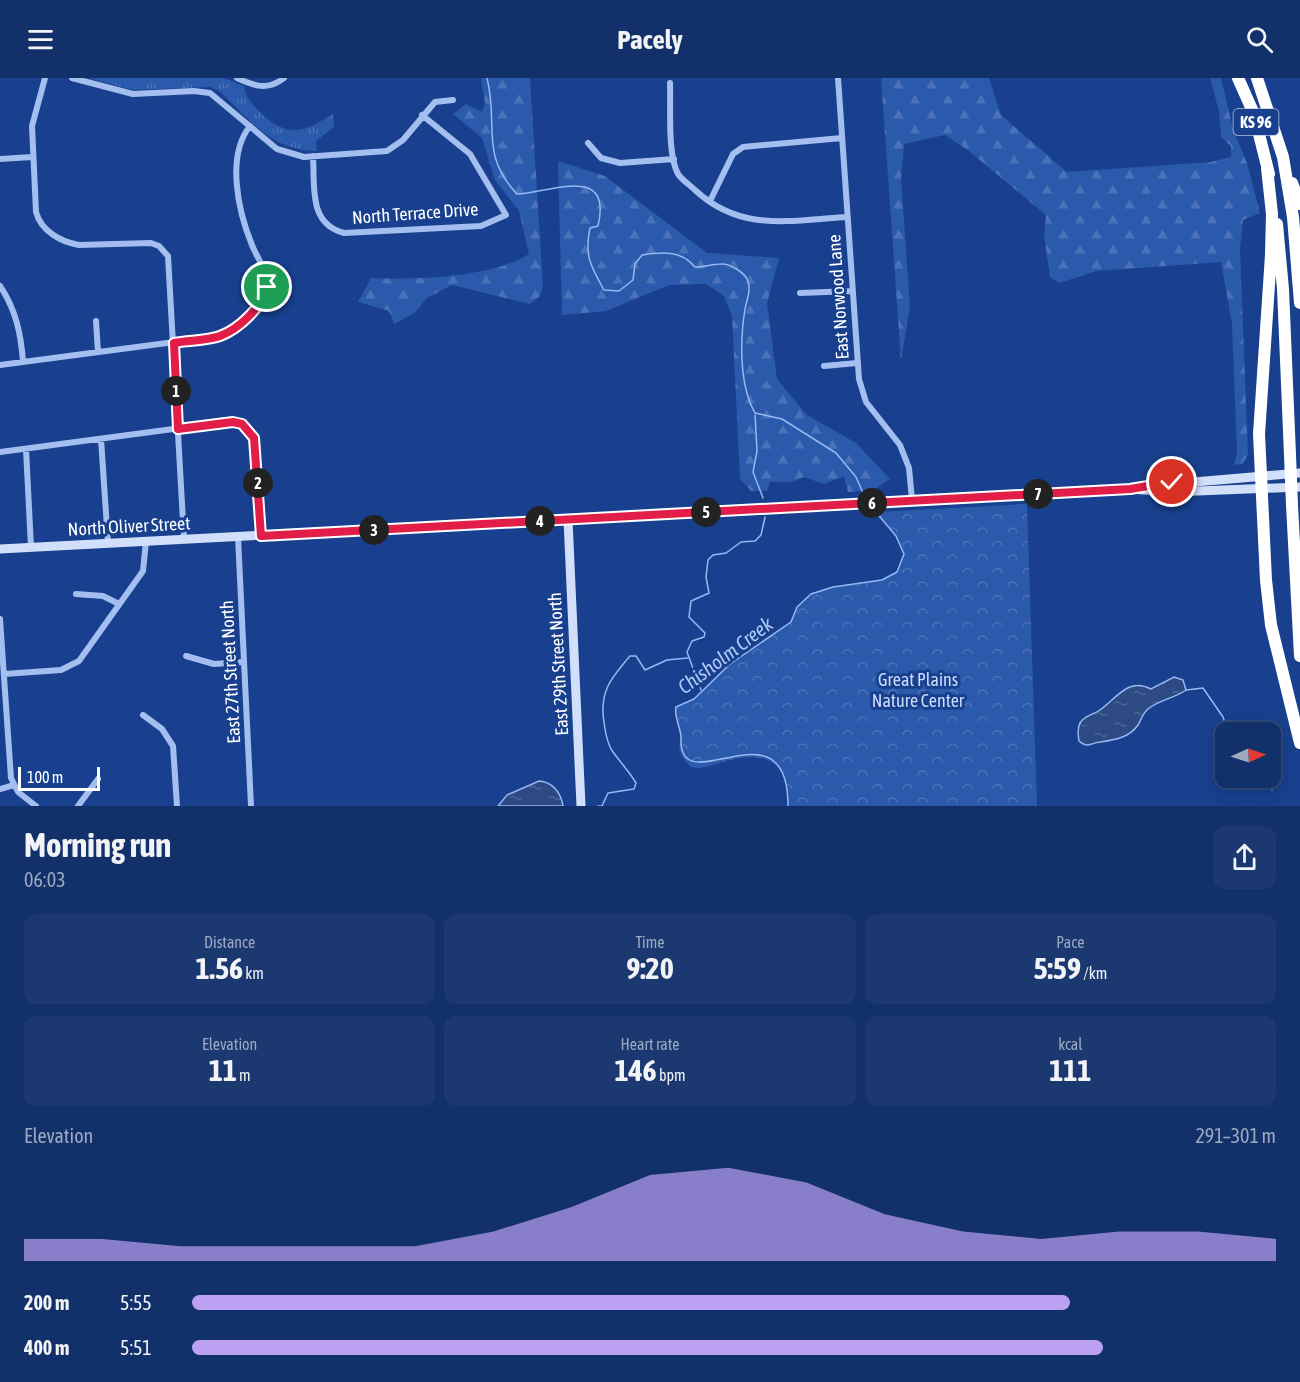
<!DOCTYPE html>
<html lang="en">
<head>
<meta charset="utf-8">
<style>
	:root { --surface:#12306a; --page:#1b3870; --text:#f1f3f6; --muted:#9ca9c1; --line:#314b7e; --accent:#bca0f2 }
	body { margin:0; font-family:"Asap Condensed",sans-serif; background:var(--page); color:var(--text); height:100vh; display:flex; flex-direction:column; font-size:22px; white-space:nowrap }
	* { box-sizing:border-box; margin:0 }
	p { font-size:20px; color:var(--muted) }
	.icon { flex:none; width:33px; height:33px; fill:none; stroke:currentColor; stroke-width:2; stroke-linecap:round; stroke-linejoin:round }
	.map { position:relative; height:728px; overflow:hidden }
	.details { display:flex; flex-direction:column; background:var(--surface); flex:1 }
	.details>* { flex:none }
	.needle { width:39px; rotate:87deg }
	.tools { position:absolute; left:1215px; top:644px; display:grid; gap:12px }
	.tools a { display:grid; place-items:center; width:66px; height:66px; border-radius:12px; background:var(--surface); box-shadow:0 3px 15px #0003,0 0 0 2px var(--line); font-size:30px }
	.scale { position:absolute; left:18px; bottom:15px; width:82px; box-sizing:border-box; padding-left:6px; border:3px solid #fff; border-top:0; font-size:16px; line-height:21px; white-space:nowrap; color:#fff; -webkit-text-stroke:4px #18408e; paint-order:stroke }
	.pin { position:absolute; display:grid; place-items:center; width:51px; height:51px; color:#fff; margin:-26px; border:3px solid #fff; border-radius:50%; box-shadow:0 2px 6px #0007 }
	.km { position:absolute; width:30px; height:30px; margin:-15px; border-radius:50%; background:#222; color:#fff; font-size:16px; line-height:30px; text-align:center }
	.round { display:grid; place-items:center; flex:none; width:63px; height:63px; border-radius:12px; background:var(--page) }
	.summary { display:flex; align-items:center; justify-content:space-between; height:102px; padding:0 24px }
	h1 { font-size:33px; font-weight:700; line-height:45px }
	.stats { display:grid; grid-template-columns:repeat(3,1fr); gap:9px; height:102px; padding:6px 24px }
	.stats div { display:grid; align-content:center; border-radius:12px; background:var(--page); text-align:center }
	.stats b { font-size:30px; font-weight:700 }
	.stats small { font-size:16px; font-weight:400 }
	.stats p { font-size:16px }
	.chart { height:168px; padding:12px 24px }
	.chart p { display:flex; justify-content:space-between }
	.chart svg { width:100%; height:108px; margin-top:6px; fill:var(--accent); opacity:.7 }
	ul { padding:0 24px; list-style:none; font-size:20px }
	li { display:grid; grid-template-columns:96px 72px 1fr; align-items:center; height:45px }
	li i { height:15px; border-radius:8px; background:var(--accent) }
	header { display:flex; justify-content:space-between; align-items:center; height:78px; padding:0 24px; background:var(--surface); font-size:27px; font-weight:700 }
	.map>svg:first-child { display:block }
	.grass { fill:url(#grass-tufts) }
	.forest { fill:url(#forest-firs) }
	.park { fill:url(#park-crowns) }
	.water { fill:url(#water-ripples); stroke:#97b8f1; stroke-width:1.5 }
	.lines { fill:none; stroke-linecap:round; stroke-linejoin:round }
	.stream { stroke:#97b8f1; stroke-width:1.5 }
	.street { stroke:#a4bfef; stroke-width:6 }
	.secondary { stroke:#d1dffa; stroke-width:9 }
	.highway { stroke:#fff; stroke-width:12 }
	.highway-bridge { stroke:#fff; stroke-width:12 }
	.route-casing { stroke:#fff; stroke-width:12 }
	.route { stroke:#e11d48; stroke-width:8 }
	.labels { text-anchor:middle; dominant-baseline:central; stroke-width:6; stroke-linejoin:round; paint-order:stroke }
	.shield { fill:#18408e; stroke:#bac6dd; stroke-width:1.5 }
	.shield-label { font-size:16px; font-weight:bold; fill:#fff }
	.street-label { font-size:18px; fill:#fff; stroke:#18408e }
	.park-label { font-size:18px; fill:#cadcfb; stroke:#18408e }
	.water-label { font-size:20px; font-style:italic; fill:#b0c9f6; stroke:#18408e }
</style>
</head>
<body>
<header><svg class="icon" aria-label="menu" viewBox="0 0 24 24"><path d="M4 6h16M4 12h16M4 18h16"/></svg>Pacely<svg class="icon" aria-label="search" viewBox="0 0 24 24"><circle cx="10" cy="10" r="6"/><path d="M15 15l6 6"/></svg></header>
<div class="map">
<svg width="1300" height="728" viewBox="0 0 1300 728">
	<defs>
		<pattern id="grass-tufts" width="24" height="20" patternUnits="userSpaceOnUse" patternTransform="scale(1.5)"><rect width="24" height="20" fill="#2b59ac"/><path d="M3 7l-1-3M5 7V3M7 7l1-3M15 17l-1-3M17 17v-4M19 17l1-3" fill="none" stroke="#4b72b8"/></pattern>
		<pattern id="forest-firs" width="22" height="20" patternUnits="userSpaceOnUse" patternTransform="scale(1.5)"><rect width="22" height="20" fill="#2b59ac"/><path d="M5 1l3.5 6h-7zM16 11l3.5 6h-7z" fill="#4b72b8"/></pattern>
		<pattern id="park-crowns" width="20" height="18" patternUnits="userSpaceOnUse" patternTransform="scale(1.5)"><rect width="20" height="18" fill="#2b59ac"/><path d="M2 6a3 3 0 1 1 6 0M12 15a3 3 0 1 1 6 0" fill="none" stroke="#4b72b8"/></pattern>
		<pattern id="water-ripples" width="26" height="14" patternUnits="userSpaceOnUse" patternTransform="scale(1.5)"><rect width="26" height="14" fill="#2d4a84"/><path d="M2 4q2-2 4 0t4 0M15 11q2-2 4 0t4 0" fill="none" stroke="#4c6596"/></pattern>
	</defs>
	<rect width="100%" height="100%" fill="#18408e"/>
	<path class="grass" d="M 88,0 L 224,0 L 244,8 C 246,21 252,26 261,35 C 288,61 304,54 333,36 L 334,49 L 316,63 L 317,73 C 269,72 252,43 219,13 L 210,9 L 133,12 Z"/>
	<path class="forest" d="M 481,0 L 530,0 L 543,209 L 540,218 L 530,226 L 452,207 L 427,220 L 414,235 L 394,246 L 389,233 L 358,224 L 371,200 C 415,202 492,200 529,176 L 519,133 L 495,102 L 482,60 L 453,36 L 466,26 L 482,34 L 485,26 Z
		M 881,0 L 989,0 L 1001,37 L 1067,94 L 1211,84 L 1231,79 L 1231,68 L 1221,59 L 1219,33 L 1210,0 L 1221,0 L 1233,51 L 1247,85 L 1260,135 L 1243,142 L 1240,172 L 1248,377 L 1242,386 L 1234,387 L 1237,374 L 1232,246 L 1221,184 L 1097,193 L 1059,205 L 1050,199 L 1044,157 L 1046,137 L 969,73 L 945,57 L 904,66 L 901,100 L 910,228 L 901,283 Z
		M 558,83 L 605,98 L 707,175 L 779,180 L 767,225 L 777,301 L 807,337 L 856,365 L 890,401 L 873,412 L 848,414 L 844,398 L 824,406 L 804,399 L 791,404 L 770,404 L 767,413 L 751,413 L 740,401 L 732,238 L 724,218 L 706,206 L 669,207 L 606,233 L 562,237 Z"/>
	<path class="park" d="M 1027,426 L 1037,728 L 788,728 C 788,684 768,672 726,683 C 718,685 703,691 695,690 C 688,689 682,680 680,673 C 678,669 681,665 681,660 C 681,649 674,641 676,629 L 694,621 L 730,586 L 790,544 L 797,529 L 811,516 L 833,509 L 882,502 L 897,494 L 903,476 L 896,458 L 877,434 Z"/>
	<path class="water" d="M 1174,599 L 1183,602 L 1186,612 C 1175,620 1159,622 1148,631 C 1143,635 1141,642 1138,647 C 1129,660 1114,662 1100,664 C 1090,665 1088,671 1079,663 C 1078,657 1077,650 1080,645 C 1085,637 1093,637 1100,632 C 1117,620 1128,599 1151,611 Z
		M 539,703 C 553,704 561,715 563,728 L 498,728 L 507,717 Z"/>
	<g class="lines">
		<path class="stream" d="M 487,0 C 499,46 479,76 517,116 C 549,115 613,85 598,148 L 590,150 C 584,177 591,189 604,212 L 619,213 L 633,202 L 635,186 L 642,177 C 662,174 681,172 695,189 C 704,189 713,186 722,186 C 731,186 745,195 748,203 C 751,213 747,221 745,231 C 740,262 739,307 755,335 L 782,341 L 836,375 L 856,399 L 863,415
			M 755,337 L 757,373 L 753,394 L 763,420
			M 701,612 L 687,574 L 692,563 L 704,559 L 705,555 L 689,539 L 691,523 L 709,515 L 706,499 L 708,482 L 713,477 L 726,475 L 741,464 L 755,463 L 761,457 L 765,439
			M 1186,612 L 1203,610 L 1223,639 L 1228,654
			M 1253,699 L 1272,712
			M 598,728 L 602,728 L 608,715 L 634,711 L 636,705 C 629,693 619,683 611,671 C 607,663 605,653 604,644 C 599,614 611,600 630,578 L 636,578 L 645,592 L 667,582 L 688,580
			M 788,728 C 788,619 678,728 681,660 C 681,649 674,641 676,629 L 694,621 L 730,586 L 791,544 L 797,529 L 811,516 L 833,509 L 882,502 L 897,494 L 904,476 L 896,458 L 875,433"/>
		<path class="street" d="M 45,0 L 32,48 L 36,134 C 41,153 61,164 79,167 L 151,165 L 159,168 L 168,178 L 184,461
			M 72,0 L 133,16 L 194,13 L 210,15 L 277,71 L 304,79 L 387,73 L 403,62 L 435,24 L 453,22
			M 237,0 C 254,8 268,13 284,0
			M 838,0 L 859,301 L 866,324 L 900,367 L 909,390 L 912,422
			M 670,5 C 671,28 667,76 678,96 C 682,102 690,107 695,112 C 741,155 791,142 847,139
			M 588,65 L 601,80 L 620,85 L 674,81
			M 313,78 C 315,108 308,146 344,155 L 481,148 L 506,137 L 470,76 L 422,37
			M 0,81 L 32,79
			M 710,123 L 733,76 L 743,69 L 842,60
			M 0,208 C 16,232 21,256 23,284
			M 800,215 L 852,213
			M 96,243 L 98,274
			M 0,287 L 220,258 C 237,249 264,230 267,210 C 269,195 257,180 252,167 C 238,133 226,78 250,48
			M 824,288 L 857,285
			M 101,361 L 108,465
			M 26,371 L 31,469
			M 0,374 L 226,344 C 244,344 253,354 256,371 L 261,458
			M 238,459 L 251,728
			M 76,516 L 103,518 L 119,526
			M 0,541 L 11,700 L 18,714 L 36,728
			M 186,578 L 214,586 L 244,584
			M 4,596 L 61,592 L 79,583 L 143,493 L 146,463
			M 143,637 L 162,651 L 173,668 L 177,728
			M 0,711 L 14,707
			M 78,728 L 98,701"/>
		<path class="secondary" d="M 1147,408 L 1300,395
			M 568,442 L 581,728
			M 0,471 L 1130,411 L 1173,414 L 1300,409"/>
		<path class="highway" d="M 1238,0 L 1254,36 L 1269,96
			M 1257,0 L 1283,79 L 1293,139 L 1300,225
			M 1267,90 L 1272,136 L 1271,177 L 1259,356 L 1266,502 L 1271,547 L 1300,665
			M 1292,105 L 1300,126
			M 1277,146 L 1283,211 L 1290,377
			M 1292,427 L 1300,578"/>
		<path class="highway-bridge" d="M 1290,377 L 1292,427"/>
	</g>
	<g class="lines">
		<defs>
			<path id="route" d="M 267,209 C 263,228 239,251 220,258 C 206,263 188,262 174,265 L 178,351 L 233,344 L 242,346 L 254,360 L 261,458 L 1130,411 L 1172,404"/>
		</defs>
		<use href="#route" class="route-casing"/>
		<use href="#route" class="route"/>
	</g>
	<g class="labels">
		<rect class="shield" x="1233.5" y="31" width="45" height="26" rx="4.5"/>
		<g class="shield-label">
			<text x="1256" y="44">KS 96</text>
		</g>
		<g class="street-label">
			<text transform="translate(415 135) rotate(-4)">North Terrace Drive</text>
			<text transform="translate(838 219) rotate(-94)">East Norwood Lane</text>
			<text transform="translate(129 448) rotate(-3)">North Oliver Street</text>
			<text transform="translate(558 586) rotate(-93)">East 29th Street North</text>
			<text transform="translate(230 594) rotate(-93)">East 27th Street North</text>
		</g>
		<g class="park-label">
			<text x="918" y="601">Great Plains<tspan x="918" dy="21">Nature Center</tspan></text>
		</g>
		<g class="water-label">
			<text transform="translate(725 577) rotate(-37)">Chisholm Creek</text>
		</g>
	</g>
</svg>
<div class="tools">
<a><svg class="needle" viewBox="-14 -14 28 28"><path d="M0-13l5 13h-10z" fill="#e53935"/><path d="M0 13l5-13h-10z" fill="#9ca9c1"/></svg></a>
</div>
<div class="scale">100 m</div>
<div class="pin" style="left:267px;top:209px;background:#1e9e55"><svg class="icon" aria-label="arrive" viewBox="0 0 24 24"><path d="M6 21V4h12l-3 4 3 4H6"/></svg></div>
<div class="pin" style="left:1172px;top:404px;background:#d93025"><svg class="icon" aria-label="check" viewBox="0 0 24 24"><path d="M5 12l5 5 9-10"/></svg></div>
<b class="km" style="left:176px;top:313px">1</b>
<b class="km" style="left:258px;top:405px">2</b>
<b class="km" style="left:374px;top:452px">3</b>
<b class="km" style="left:540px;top:443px">4</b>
<b class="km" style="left:706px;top:434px">5</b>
<b class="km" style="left:872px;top:425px">6</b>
<b class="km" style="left:1038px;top:416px">7</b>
</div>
<section class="details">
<div class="summary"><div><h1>Morning run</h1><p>06:03</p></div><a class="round"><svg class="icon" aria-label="share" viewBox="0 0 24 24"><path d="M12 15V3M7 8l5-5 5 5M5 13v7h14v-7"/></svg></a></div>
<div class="stats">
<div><p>Distance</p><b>1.56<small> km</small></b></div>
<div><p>Time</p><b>9:20</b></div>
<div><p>Pace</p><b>5:59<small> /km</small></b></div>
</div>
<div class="stats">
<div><p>Elevation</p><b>11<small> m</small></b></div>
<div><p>Heart rate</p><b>146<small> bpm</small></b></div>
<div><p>kcal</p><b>111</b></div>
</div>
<div class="chart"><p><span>Elevation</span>291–301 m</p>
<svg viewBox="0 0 160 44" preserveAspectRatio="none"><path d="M0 44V35L10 35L20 38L30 38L40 38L50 38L60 32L70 22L80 9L90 6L100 12L110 25L120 32L130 35L140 32L150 32L160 35V44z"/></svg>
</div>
<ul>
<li><b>200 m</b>5:55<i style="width:81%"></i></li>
<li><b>400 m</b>5:51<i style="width:84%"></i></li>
</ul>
</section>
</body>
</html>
